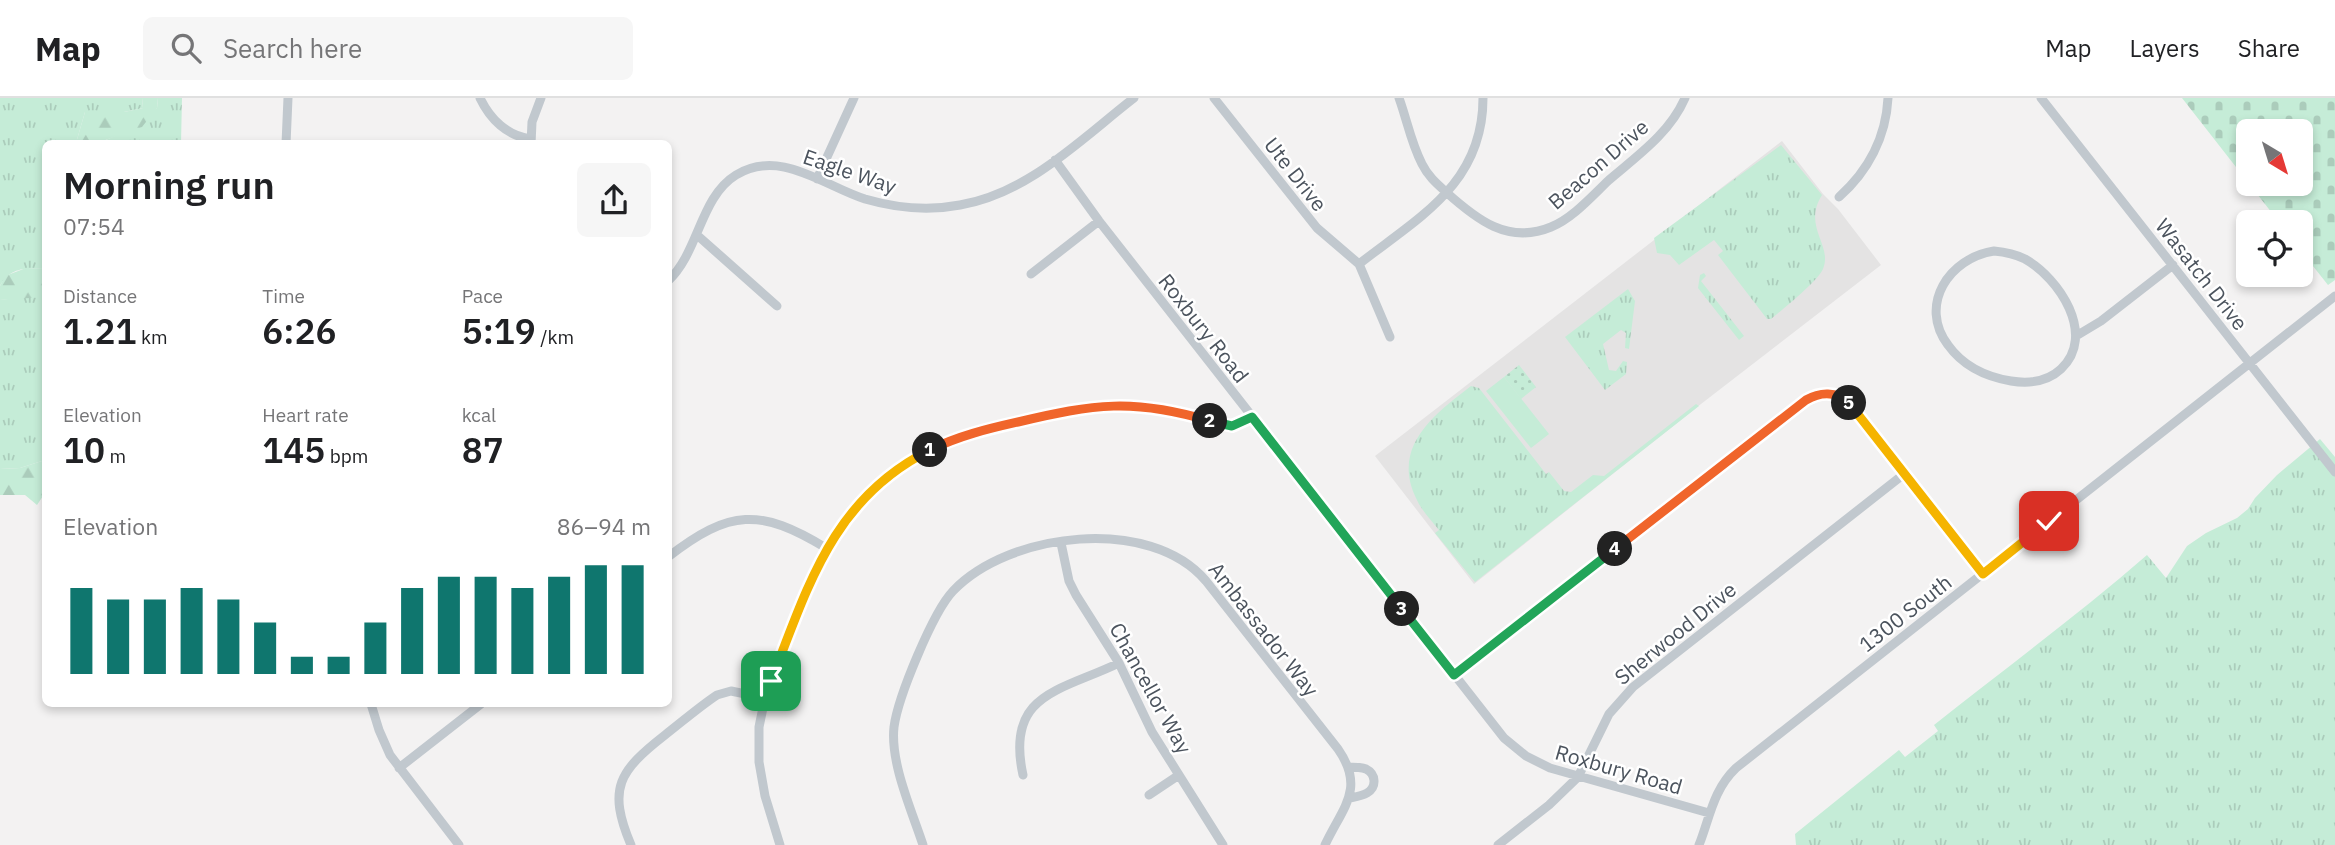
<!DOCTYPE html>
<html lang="en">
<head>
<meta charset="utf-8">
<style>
	:root { --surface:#fff; --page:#f6f6f6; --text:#202124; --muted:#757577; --line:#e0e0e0; --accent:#0f766e }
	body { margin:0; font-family:"IBM Plex Sans",sans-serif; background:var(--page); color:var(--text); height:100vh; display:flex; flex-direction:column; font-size:26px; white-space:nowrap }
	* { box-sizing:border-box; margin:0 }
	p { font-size:23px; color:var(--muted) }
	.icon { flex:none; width:38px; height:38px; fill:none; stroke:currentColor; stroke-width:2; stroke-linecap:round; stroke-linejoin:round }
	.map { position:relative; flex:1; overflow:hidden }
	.panel { position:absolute; left:42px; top:42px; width:630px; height:567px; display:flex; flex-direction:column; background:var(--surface); border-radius:10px; box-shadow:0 4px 10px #0003 }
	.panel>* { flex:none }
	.needle { width:46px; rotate:142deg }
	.buttons { position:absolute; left:2236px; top:21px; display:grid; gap:14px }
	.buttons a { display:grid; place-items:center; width:77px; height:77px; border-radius:10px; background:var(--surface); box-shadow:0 4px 10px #0003; font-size:35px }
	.pin { position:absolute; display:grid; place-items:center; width:60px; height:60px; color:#fff; margin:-30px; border-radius:14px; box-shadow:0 4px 10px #0006 }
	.km { position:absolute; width:35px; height:35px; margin:-18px; border-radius:50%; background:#222; color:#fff; font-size:19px; line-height:35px; text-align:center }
	.round { display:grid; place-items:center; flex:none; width:74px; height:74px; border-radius:10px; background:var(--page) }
	.headline { display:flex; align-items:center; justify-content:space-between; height:119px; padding:0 21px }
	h1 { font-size:38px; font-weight:600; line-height:52px }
	.metrics { display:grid; grid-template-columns:repeat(3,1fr); gap:10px; height:119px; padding:7px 21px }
	.metrics div { display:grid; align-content:center }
	.metrics b { font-size:35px; font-weight:600 }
	.metrics small { font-size:19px; font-weight:400 }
	.metrics p { font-size:19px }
	.chart { height:196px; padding:14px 21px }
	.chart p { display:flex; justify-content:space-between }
	.chart svg { width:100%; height:126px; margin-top:7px; stroke:var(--accent); stroke-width:6 }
	header { display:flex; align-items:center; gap:42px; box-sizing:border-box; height:98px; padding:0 35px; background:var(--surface); border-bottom:2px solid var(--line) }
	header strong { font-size:33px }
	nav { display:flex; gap:38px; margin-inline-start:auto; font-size:24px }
	.search { width:490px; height:63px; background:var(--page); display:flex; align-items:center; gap:18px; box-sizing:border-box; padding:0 24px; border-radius:10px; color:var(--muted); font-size:26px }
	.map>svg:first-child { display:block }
	.education { fill:#e4e3e3 }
	.grass { fill:url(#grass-tufts) }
	.forest { fill:url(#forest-firs) }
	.cemetery { fill:url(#cemetery-stones); fill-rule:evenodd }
	.park { fill:url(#park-dots) }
	.pitch { fill:#c5ecd7 }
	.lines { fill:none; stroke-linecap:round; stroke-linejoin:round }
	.street { stroke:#c1c8ce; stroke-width:9 }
	.split-1-casing { stroke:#fff; stroke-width:14 }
	.split-2-casing { stroke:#fff; stroke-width:14 }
	.split-3-casing { stroke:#fff; stroke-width:14 }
	.split-4-casing { stroke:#fff; stroke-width:14 }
	.split-5-casing { stroke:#fff; stroke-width:14 }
	.split-6-casing { stroke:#fff; stroke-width:14 }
	.split-1 { stroke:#f5b400; stroke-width:9 }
	.split-2 { stroke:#f0652b; stroke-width:9 }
	.split-3 { stroke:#22a559; stroke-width:9 }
	.split-4 { stroke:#22a559; stroke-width:9 }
	.split-5 { stroke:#f0652b; stroke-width:9 }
	.split-6 { stroke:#f5b400; stroke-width:9 }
	.labels { text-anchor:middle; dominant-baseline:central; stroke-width:5; stroke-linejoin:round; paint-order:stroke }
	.street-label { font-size:21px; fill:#4b535d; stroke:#fff }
</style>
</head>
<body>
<header>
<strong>Map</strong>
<div class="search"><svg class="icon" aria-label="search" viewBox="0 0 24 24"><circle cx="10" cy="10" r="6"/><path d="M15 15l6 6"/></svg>Search here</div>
<nav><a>Map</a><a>Layers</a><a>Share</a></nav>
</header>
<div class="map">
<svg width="2335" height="747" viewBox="0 0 2335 747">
	<defs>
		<pattern id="grass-tufts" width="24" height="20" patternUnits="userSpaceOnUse" patternTransform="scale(1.75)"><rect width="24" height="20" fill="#c5ecd7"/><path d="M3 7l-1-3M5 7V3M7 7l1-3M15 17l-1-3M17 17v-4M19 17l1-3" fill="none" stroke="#abccbb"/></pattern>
		<pattern id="forest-firs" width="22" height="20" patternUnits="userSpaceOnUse" patternTransform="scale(1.75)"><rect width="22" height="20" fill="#c5ecd7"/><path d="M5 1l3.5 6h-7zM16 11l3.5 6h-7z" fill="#abccbb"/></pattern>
		<pattern id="cemetery-stones" width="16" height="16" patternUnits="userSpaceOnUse" patternTransform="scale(1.75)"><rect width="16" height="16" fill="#c5ecd7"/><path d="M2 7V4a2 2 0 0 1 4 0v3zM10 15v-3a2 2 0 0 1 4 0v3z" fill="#abccbb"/></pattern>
		<pattern id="park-dots" width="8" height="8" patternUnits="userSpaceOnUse" patternTransform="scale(1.75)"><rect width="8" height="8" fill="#c5ecd7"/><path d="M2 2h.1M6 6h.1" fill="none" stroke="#abccbb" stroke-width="1.8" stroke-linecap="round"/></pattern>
	</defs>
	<rect width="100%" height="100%" fill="#f3f2f2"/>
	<path class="education" d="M 1782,43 L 1823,96 L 1838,111 L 1881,167 L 1701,306 L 1474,486 L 1375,358 Z"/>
	<path class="grass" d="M 0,0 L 142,0 L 143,10 L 124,14 L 85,14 L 76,45 L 46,46 L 45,171 C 26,170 10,169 0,188 Z
		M 158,0 L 182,0 L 181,45 L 97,46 L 117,37 L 157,10 Z
		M 1781,47 L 1822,97 C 1802,129 1833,147 1823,171 C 1818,183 1782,212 1771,221 L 1767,221 L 1718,157 L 1723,153 L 1714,142 L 1679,167 L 1670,157 L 1657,155 L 1654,140 Z
		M 1704,175 L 1706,178 L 1701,183 L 1744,238 L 1739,242 L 1698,190 L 1700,177 Z
		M 1628,191 L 1635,203 L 1629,251 L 1625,250 L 1626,235 L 1621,232 L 1603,246 L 1609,272 L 1616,273 L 1623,263 L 1627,264 L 1626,276 L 1605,292 L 1565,239 Z
		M 24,199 L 45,199 L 45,362 L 20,370 L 0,371 L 0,202 Z
		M 1471,288 L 1479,290 L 1546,376 L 1549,374 L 1564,393 L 1571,394 L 1593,377 L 1604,378 L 1696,306 L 1699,308 L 1475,484 L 1435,435 L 1439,432 C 1431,422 1421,412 1416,400 C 1391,348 1435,316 1471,288 Z
		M 2320,341 L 2335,359 L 2335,747 L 1796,747 L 1795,736 L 1899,652 L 1905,659 L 1938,633 L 1934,627 C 2006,570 2079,516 2147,457 L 2166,480 L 2187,448 L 2206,435 L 2237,420 L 2248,411 L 2255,400 L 2277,377 Z"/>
	<path class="forest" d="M 142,0 L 158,0 L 157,10 L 142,29 L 97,45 L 76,45 L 85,14 L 124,14 L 143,10 Z
		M 26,170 L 45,171 L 45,199 L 0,202 L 0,188 L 5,178 Z
		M 45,362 L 45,395 L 37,407 L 25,397 L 0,397 L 0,371 L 20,370 Z"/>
	<path class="cemetery" d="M 2182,0 L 2335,0 L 2335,182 L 2328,187 L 2301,153 L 2301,124 L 2279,124 ZM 2249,33 L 2301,33 L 2301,86 L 2249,86 Z"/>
	<path class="park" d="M 1519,267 L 1536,289 L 1521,301 L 1504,279 Z"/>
	<path class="pitch" d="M 1504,279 L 1549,336 L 1531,350 L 1486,293 Z"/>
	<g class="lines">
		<path class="street" d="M 480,0 C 490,21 507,38 531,41
			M 1214,0 L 1317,130 L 1359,166 L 1390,239
			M 1399,0 C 1407,22 1411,45 1422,66 C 1428,78 1436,85 1446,94 C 1476,121 1508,147 1551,129 C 1573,120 1592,98 1609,82 C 1637,58 1670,35 1685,0
			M 2041,0 L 2335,374
			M 286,46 L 288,0
			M 531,46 L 532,24 L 541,0
			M 1055,62 L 1099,123 L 1504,640 L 1526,658 L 1550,670 L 1709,715
			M 817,81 L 854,0
			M 1839,99 C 1868,73 1886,39 1888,0
			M 697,137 L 777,208
			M 1994,153 C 2005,154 2015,156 2025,161 C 2059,180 2097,237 2061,271 C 2047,284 2030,286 2011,283 C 1987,279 1963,268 1948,247 C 1918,207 1949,160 1994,153 Z
			M 1359,166 C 1419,119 1483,86 1483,0
			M 1031,176 L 1099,123
			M 668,183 C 699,154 700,99 736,77 C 780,50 824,88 865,101 C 896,110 929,113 960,107 C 1029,95 1081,41 1134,0
			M 2076,238 L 2101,223 L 2173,167
			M 1061,445 L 1069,483 L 1076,497 L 1119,565 L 1152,634 L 1223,747
			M 668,459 C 730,411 760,410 826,450
			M 1454,577 L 1806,302 C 1821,293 1838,294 1851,307 L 1983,476
			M 371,606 L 379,632 L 390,657 L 459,747
			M 1348,669 C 1353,669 1361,669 1366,671 C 1376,676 1377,689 1367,695 C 1362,698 1355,699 1350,700
			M 399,670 L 481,606
			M 1023,677 C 1005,595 1061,593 1119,565
			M 1149,697 L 1179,677
			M 631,747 C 607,690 619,673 665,637 C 683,623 699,609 717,597 L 731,593 L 765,600
			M 780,747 L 765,698 L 759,664 L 759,629 L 765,600 L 816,470 L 839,430 L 868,396 L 904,366 L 954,341 L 1072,311 L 1110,307 L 1149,308 L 1232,328 L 1252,319
			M 923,747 C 912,713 890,665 894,629 C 898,599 933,514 953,493 C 1009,434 1150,417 1206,483 L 1338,651 C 1366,691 1342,710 1325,747
			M 1498,747 L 1549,707 L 1578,679 L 1609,616 L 1633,589 L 1904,376
			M 1699,747 C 1710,719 1713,692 1736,670 L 2335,198"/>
	</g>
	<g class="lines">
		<defs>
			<path id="split-1" d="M 771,583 C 808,489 832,401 930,352"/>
			<path id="split-2" d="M 930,352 C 958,338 987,331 1018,324 C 1094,306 1133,300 1210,323"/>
			<path id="split-3" d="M 1210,323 L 1232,328 L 1252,319 L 1402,511"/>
			<path id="split-4" d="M 1402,511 L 1454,577 L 1615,451"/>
			<path id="split-5" d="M 1615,451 L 1806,302 C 1820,294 1836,293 1849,305"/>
			<path id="split-6" d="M 1849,305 L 1983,476 L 2049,423"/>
		</defs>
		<use href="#split-1" class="split-1-casing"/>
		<use href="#split-2" class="split-2-casing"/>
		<use href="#split-3" class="split-3-casing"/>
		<use href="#split-4" class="split-4-casing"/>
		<use href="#split-5" class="split-5-casing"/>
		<use href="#split-6" class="split-6-casing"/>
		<use href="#split-1" class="split-1"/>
		<use href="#split-2" class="split-2"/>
		<use href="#split-3" class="split-3"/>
		<use href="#split-4" class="split-4"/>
		<use href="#split-5" class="split-5"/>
		<use href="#split-6" class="split-6"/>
	</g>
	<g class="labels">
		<g class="street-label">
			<text transform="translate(1598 66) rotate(-41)">Beacon Drive</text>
			<text transform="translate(850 73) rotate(19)">Eagle Way</text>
			<text transform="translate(1296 76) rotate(52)">Ute Drive</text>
			<text transform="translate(2202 176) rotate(52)">Wasatch Drive</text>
			<text transform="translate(1204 230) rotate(52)">Roxbury Road</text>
			<text transform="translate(1905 515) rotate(-38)">1300 South</text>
			<text transform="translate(1264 531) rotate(52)">Ambassador Way</text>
			<text transform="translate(1675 535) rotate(-39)">Sherwood Drive</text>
			<text transform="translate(1151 590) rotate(61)">Chancellor Way</text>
			<text transform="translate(1619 671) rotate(16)">Roxbury Road</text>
		</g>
	</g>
</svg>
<div class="buttons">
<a><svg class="needle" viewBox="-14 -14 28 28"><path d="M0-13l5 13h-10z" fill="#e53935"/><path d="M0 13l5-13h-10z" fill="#757577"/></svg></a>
<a><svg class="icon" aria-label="locate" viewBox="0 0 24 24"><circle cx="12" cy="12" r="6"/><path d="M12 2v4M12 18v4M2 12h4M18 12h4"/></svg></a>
</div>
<div class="pin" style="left:771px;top:583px;background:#1e9e55"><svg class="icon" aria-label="arrive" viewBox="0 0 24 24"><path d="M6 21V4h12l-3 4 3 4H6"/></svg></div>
<div class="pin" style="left:2049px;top:423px;background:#d93025"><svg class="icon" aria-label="check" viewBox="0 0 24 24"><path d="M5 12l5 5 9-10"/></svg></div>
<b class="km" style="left:930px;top:352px">1</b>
<b class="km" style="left:1210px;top:323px">2</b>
<b class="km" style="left:1402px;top:511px">3</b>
<b class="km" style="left:1615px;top:451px">4</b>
<b class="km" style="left:1849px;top:305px">5</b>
<section class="panel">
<div class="headline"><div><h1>Morning run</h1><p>07:54</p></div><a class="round"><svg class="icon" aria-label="share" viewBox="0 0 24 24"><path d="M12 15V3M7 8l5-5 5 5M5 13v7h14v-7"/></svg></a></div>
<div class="metrics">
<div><p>Distance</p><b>1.21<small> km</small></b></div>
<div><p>Time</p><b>6:26</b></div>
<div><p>Pace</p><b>5:19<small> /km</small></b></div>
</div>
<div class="metrics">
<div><p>Elevation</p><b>10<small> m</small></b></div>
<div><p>Heart rate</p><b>145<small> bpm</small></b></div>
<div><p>kcal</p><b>87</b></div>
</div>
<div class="chart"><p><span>Elevation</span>86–94 m</p>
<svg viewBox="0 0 160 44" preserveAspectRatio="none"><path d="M5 44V14M15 44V18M25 44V18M35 44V14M45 44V18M55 44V26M65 44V38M75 44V38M85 44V26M95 44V14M105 44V10M115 44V10M125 44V14M135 44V10M145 44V6M155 44V6"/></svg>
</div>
</section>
</div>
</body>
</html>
